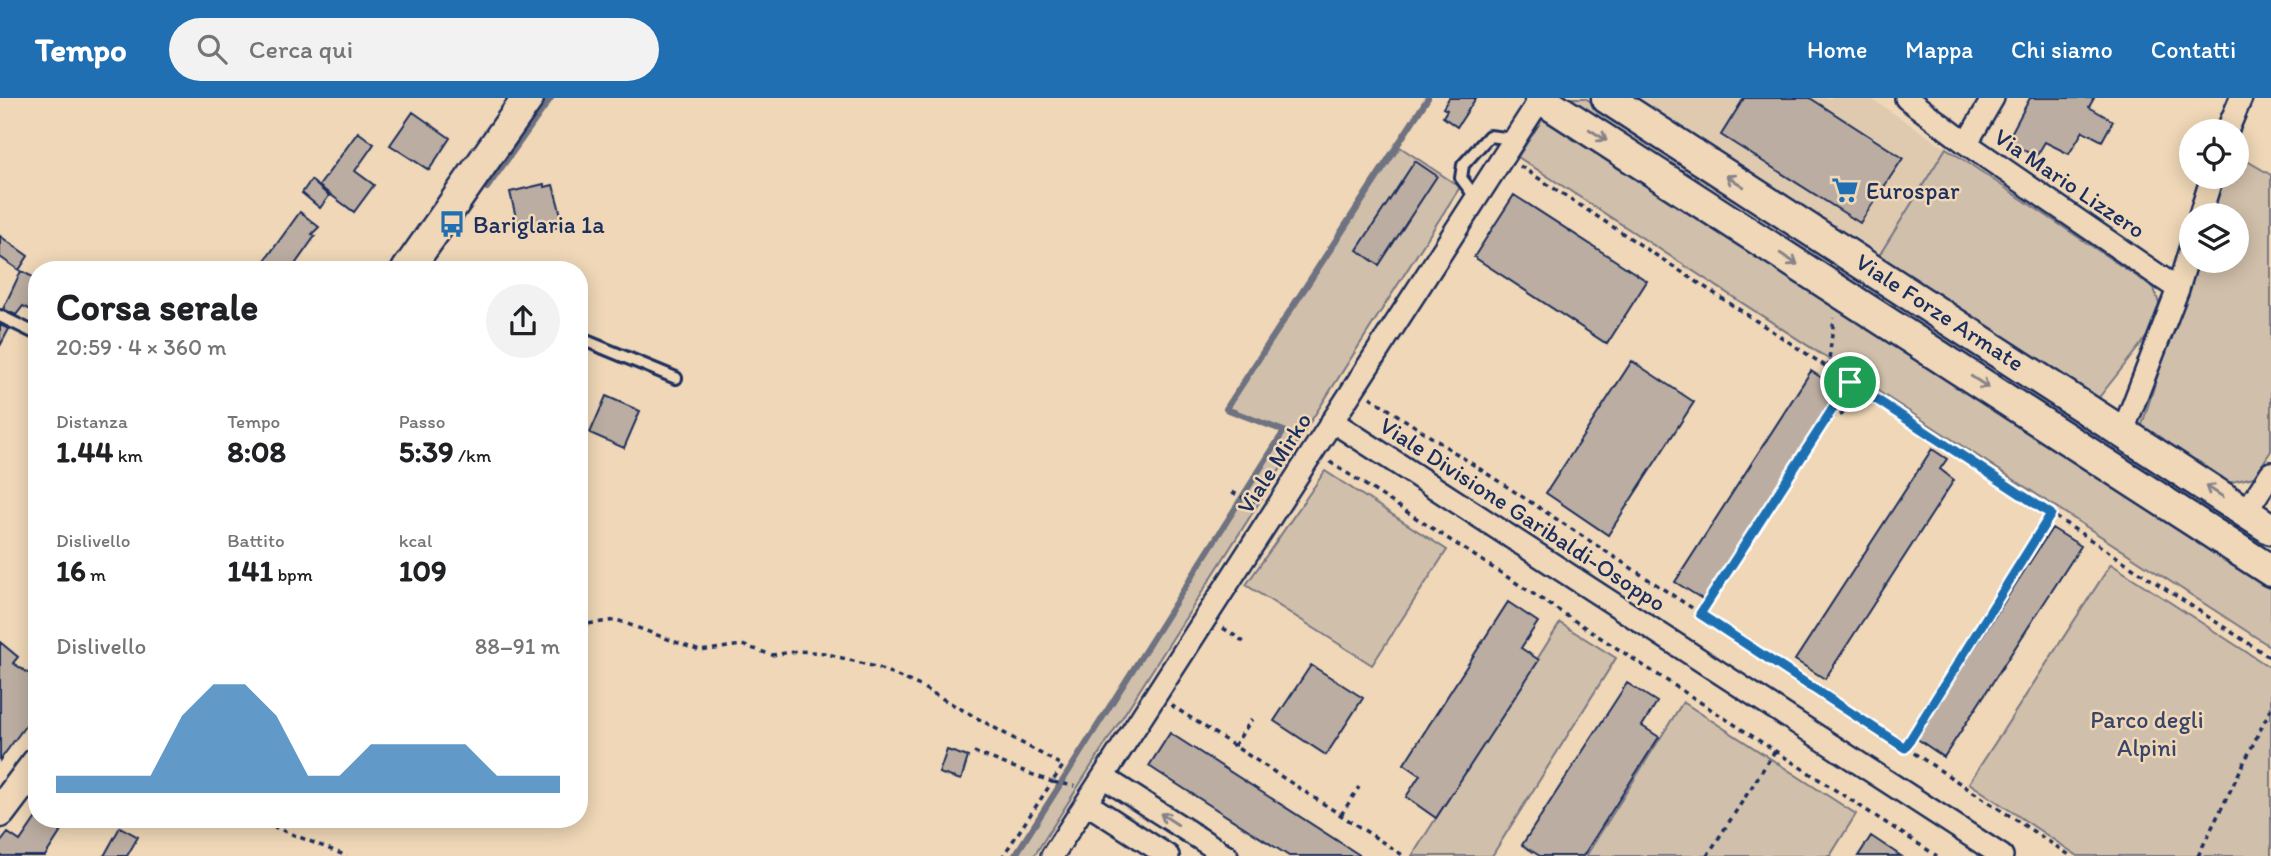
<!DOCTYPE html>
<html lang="it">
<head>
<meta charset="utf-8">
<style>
	:root { --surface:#fff; --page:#f2f2f2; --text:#202124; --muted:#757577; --accent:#1f6fb2 }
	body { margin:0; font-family:Itim,sans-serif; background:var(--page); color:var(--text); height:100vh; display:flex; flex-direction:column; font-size:26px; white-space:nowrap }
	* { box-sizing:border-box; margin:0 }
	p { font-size:23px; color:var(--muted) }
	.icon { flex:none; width:38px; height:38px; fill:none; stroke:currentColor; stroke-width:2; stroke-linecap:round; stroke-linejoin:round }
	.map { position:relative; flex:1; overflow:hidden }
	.drawer { position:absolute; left:28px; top:163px; width:560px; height:567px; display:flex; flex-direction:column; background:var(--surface); border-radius:28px; box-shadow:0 4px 18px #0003 }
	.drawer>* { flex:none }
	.tools { position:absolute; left:2179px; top:21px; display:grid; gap:14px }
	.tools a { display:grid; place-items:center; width:70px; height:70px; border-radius:50%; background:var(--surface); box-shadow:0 4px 18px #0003; font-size:35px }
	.pin { position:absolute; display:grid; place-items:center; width:60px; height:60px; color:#fff; margin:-30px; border:4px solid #fff; border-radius:50%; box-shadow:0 2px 7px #0007 }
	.round { display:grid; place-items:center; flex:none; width:74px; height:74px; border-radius:37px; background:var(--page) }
	.overview { display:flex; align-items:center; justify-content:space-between; height:119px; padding:0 28px }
	h1 { font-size:38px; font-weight:700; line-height:52px }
	.metrics { display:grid; grid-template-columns:repeat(3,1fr); gap:10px; height:119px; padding:7px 28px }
	.metrics div { display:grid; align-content:center }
	.metrics b { font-size:30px; font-weight:700 }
	.metrics small { font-size:19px; font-weight:400 }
	.metrics p { font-size:19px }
	.chart { height:196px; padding:14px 28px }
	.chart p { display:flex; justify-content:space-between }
	.chart svg { width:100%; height:126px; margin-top:7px; fill:var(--accent); opacity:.7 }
	header { display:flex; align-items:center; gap:42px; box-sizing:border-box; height:98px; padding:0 35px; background:var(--accent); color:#fff }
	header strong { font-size:33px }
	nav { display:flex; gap:38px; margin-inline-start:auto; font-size:24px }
	.search { width:490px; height:63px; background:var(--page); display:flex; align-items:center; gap:18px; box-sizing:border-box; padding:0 24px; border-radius:38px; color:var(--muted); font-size:26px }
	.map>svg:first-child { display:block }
	.built { fill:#dfcab0 }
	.green { fill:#d0bfaa; stroke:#767784; stroke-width:2 }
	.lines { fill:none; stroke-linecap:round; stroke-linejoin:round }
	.stream { stroke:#6e7281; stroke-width:6 }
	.building { fill:#bbada1; stroke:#1b2f5e; stroke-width:2 }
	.lane-casing { stroke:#1b2f5e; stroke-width:16 }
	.street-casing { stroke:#1b2f5e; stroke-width:26 }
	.secondary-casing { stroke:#1b2f5e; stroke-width:35 }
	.path { stroke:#1b2f5e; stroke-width:3.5; stroke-dasharray:5 5; stroke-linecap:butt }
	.lane { stroke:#efd7b7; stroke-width:10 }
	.street { stroke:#efd7b7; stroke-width:21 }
	.secondary { stroke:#efd7b7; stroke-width:30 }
	.oneway { stroke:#85838a }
	.route-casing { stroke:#fff; stroke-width:14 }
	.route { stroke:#1f6fb2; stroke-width:9 }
	.labels { text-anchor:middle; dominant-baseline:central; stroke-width:5; stroke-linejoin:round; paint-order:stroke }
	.street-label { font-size:24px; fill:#1b2f5e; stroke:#efd7b7 }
	.poi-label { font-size:24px; fill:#1b2f5e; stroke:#efd7b7; text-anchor:start }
	.park-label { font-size:24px; fill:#364569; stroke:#efd7b7 }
</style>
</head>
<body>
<header>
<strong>Tempo</strong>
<div class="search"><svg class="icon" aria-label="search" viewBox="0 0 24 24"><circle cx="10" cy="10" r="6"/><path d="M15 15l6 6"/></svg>Cerca qui</div>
<nav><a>Home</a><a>Mappa</a><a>Chi siamo</a><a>Contatti</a></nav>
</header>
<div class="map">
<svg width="2271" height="758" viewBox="0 0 2271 758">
	<rect width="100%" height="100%" fill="#efd7b7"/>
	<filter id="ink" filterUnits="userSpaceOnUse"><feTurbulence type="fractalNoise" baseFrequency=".0143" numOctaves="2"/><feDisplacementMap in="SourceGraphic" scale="14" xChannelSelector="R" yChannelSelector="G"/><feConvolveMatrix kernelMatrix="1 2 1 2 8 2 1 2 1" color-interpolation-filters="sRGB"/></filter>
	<g filter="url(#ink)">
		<path class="built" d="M 1625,0 L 1870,0 L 1946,50 L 1877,161 Z"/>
		<path class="green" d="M 1560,0 L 1585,0 L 2239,422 L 2231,433 Z
			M 1545,17 L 2271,488 L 2271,549 L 1518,59 Z
			M 1400,49 L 1460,89 L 1034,758 L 1012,758 L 1286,333 L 1229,310 Z
			M 1946,50 L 2154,190 L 2161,212 L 2159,223 L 2097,302 L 1877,161 Z
			M 2237,57 L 2271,77 L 2271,353 L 2254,379 L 2223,386 L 2141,330 L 2194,163 L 2236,163 L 2236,117 L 2209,117 L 2221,79 L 2236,79 Z
			M 1325,373 L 1447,452 L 1372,567 L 1246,487 Z
			M 2111,466 L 2271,570 L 2271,758 L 2078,758 L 1969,685 Z
			M 1560,525 L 1616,560 L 1492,758 L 1412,758 Z
			M 1683,604 L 1856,716 L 1830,758 L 1586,758 Z"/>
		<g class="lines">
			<path class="stream" d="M 487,90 L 551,0
				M 2197,365 L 2221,381
				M 1015,758 L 1284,333 L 1226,311 L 1428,0"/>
		</g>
		<path class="building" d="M 1449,0 L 1476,0 L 1457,29 L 1443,19 L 1447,12 L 1443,10 Z
			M 1744,0 L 1810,0 L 1903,60 L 1860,125 L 1721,37 Z
			M 2030,0 L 2094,0 L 2089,9 L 2113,23 L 2102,43 L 2083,33 L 2069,56 L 2045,44 L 2036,59 L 2007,43 Z
			M 413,14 L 450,40 L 429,72 L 390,47 Z
			M 358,34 L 374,46 L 355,73 L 374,87 L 354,114 L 319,88 Z
			M 1415,63 L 1437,78 L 1379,167 L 1357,152 Z
			M 311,82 L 329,98 L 320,110 L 302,95 Z
			M 544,86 L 545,89 L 553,87 L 564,128 L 535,134 L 532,125 L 518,128 L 510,94 Z
			M 1514,97 L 1647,183 L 1607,246 L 1474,159 Z
			M 300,114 L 319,129 L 312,136 L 315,138 L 291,172 L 258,172 Z
			M 0,138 L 28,158 L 19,172 L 0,159 Z
			M 21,173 L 37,181 L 37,215 L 23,208 L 16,217 L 3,211 Z
			M 0,227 L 9,231 L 0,248 Z
			M 1632,263 L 1694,304 L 1608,437 L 1546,395 Z
			M 1811,273 L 1841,292 L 1704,502 L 1675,484 Z
			M 606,298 L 640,313 L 624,350 L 590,335 Z
			M 1932,351 L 1947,361 L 1940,371 L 1954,382 L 1825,581 L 1795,562 Z
			M 2052,430 L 2081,448 L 1944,659 L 1916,640 Z
			M 1508,504 L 1538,524 L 1521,550 L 1539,562 L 1436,720 L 1406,699 L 1420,677 L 1404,666 Z
			M 0,544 L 18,559 L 13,565 L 37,581 L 37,612 L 0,662 Z
			M 1311,567 L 1363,600 L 1326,657 L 1274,623 Z
			M 1627,585 L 1657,604 L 1642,628 L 1659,639 L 1583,758 L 1540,758 L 1522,747 Z
			M 1170,635 L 1361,758 L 1289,758 L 1158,674 L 1149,668 Z
			M 947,652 L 968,659 L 961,682 L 939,675 Z
			M 35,721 L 69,721 L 45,758 L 0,758 L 0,745 L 8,735 L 20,743 Z
			M 120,729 L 138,739 L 127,758 L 104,758 Z
			M 1871,738 L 1901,758 L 1858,758 Z"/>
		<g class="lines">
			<defs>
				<path id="lane" d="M 1476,100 L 1461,80 L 1463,67 L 1489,38 L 1514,41
					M 0,218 L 37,236
					M 579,240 L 676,280"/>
				<path id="street" d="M 1906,0 L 1967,46 L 2178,191 L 2123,333
					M 2227,33 L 2241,0
					M 1972,36 L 1993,0
					M 2200,117 L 2212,79
					M 2178,191 L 2191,148
					M 1332,323 L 2002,758
					M 2246,414 L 2271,375
					M 1103,679 L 1227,758
					M 1086,705 L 1168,758
					M 1052,758 L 1541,0"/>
				<path id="secondary" d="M 1540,0 L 2271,473
					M 1607,0 L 2271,431
					M 407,172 L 528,0
					M 0,714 L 37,665"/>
			</defs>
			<use href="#lane" class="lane-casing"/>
			<use href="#street" class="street-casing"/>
			<use href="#secondary" class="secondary-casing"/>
			<path class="path" d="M 1520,68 L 2271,560
				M 1828,270 L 1834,220
				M 1370,299 L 2071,758
				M 1829,316 L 1841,299
				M 1330,364 L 1937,758
				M 1232,394 L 1256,406
				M 1700,516 L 1829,316 L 1838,319 L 1845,314 L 1846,309 L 1841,299 L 1850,284
				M 579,527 L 617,522 L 700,553 L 742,547 L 772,557 L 798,553 L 824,555 L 879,570 L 918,587 L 1063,668 L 1052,684 L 1075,688
				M 1223,530 L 1244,544
				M 1171,607 L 1404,758
				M 1234,648 L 1252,621
				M 1905,650 L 2051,417
				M 974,654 L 1052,684 L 1003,758
				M 1341,717 L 1359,689
				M 254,721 L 347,758
				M 1707,758 L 1775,653
				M 2198,758 L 2271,610"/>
			<use href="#lane" class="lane"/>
			<use href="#street" class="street"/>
			<use href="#secondary" class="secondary"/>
		</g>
		<defs><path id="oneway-shaft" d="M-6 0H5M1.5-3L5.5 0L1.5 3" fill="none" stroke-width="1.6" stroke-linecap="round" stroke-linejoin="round" transform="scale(1.75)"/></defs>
		<g class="oneway">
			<use href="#oneway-shaft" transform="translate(1598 37) rotate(33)"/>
			<use href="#oneway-shaft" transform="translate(1735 83) rotate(-147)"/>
			<use href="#oneway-shaft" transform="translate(1789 161) rotate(33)"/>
			<use href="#oneway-shaft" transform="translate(1980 284) rotate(33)"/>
			<use href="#oneway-shaft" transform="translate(2214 393) rotate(-147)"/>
			<use href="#oneway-shaft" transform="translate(1169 721) rotate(-147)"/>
		</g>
	</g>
	<g class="lines" filter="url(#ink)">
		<defs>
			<path id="route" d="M 1850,284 L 2051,416 L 1905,650 L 1700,516 Z"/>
		</defs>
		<use href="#route" class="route-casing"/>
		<use href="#route" class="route"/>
	</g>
	<defs>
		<symbol id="supermarket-bare" viewBox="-9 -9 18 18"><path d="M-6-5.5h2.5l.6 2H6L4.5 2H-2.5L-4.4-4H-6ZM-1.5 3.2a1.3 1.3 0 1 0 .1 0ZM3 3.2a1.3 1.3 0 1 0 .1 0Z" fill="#1f6fb2" stroke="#efd7b7" stroke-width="2.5" paint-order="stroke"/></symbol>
		<symbol id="bus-bare" viewBox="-9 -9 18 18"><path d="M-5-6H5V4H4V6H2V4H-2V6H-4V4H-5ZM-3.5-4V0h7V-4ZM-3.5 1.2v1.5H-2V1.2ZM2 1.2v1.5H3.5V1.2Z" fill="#1f6fb2" stroke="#efd7b7" stroke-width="2.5" paint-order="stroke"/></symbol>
	</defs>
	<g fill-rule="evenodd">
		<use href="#supermarket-bare" x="1826" y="73" width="38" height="38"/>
		<use href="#bus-bare" x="433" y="107" width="38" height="38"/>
	</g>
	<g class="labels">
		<g class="street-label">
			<text transform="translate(2070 85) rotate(34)">Via Mario Lizzero</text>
			<text transform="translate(1940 214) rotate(33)">Viale Forze Armate</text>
			<text transform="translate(1274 365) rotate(-57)">Viale Mirko</text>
			<text transform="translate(1523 416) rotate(33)">Viale Divisione Garibaldi-Osoppo</text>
		</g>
		<g class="poi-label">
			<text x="1866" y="92">Eurospar</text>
			<text x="473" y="126">Bariglaria 1a</text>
		</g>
		<g class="park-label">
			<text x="2147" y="621">Parco degli<tspan x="2147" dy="28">Alpini</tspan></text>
		</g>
	</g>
</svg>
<div class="tools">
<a><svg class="icon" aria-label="locate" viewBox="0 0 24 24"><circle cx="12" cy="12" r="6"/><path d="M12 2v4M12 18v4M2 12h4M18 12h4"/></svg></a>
<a><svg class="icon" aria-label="layers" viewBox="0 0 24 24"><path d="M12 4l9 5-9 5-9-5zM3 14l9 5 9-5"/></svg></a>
</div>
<div class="pin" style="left:1850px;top:284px;background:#1e9e55"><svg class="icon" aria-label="arrive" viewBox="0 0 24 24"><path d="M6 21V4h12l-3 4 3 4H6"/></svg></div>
<section class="drawer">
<div class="overview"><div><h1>Corsa serale</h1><p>20:59 · 4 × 360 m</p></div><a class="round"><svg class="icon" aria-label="share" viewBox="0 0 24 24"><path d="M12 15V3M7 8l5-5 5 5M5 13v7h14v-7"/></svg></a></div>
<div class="metrics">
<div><p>Distanza</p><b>1.44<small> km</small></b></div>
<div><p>Tempo</p><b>8:08</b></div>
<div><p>Passo</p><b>5:39<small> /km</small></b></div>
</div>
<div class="metrics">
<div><p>Dislivello</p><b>16<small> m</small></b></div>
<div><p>Battito</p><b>141<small> bpm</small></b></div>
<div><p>kcal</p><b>109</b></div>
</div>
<div class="chart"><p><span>Dislivello</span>88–91 m</p>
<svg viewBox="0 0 160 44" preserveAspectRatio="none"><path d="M0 44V38L10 38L20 38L30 38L40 17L50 6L60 6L70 17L80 38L90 38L100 27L110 27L120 27L130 27L140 38L150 38L160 38V44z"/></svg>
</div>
</section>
</div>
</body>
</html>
